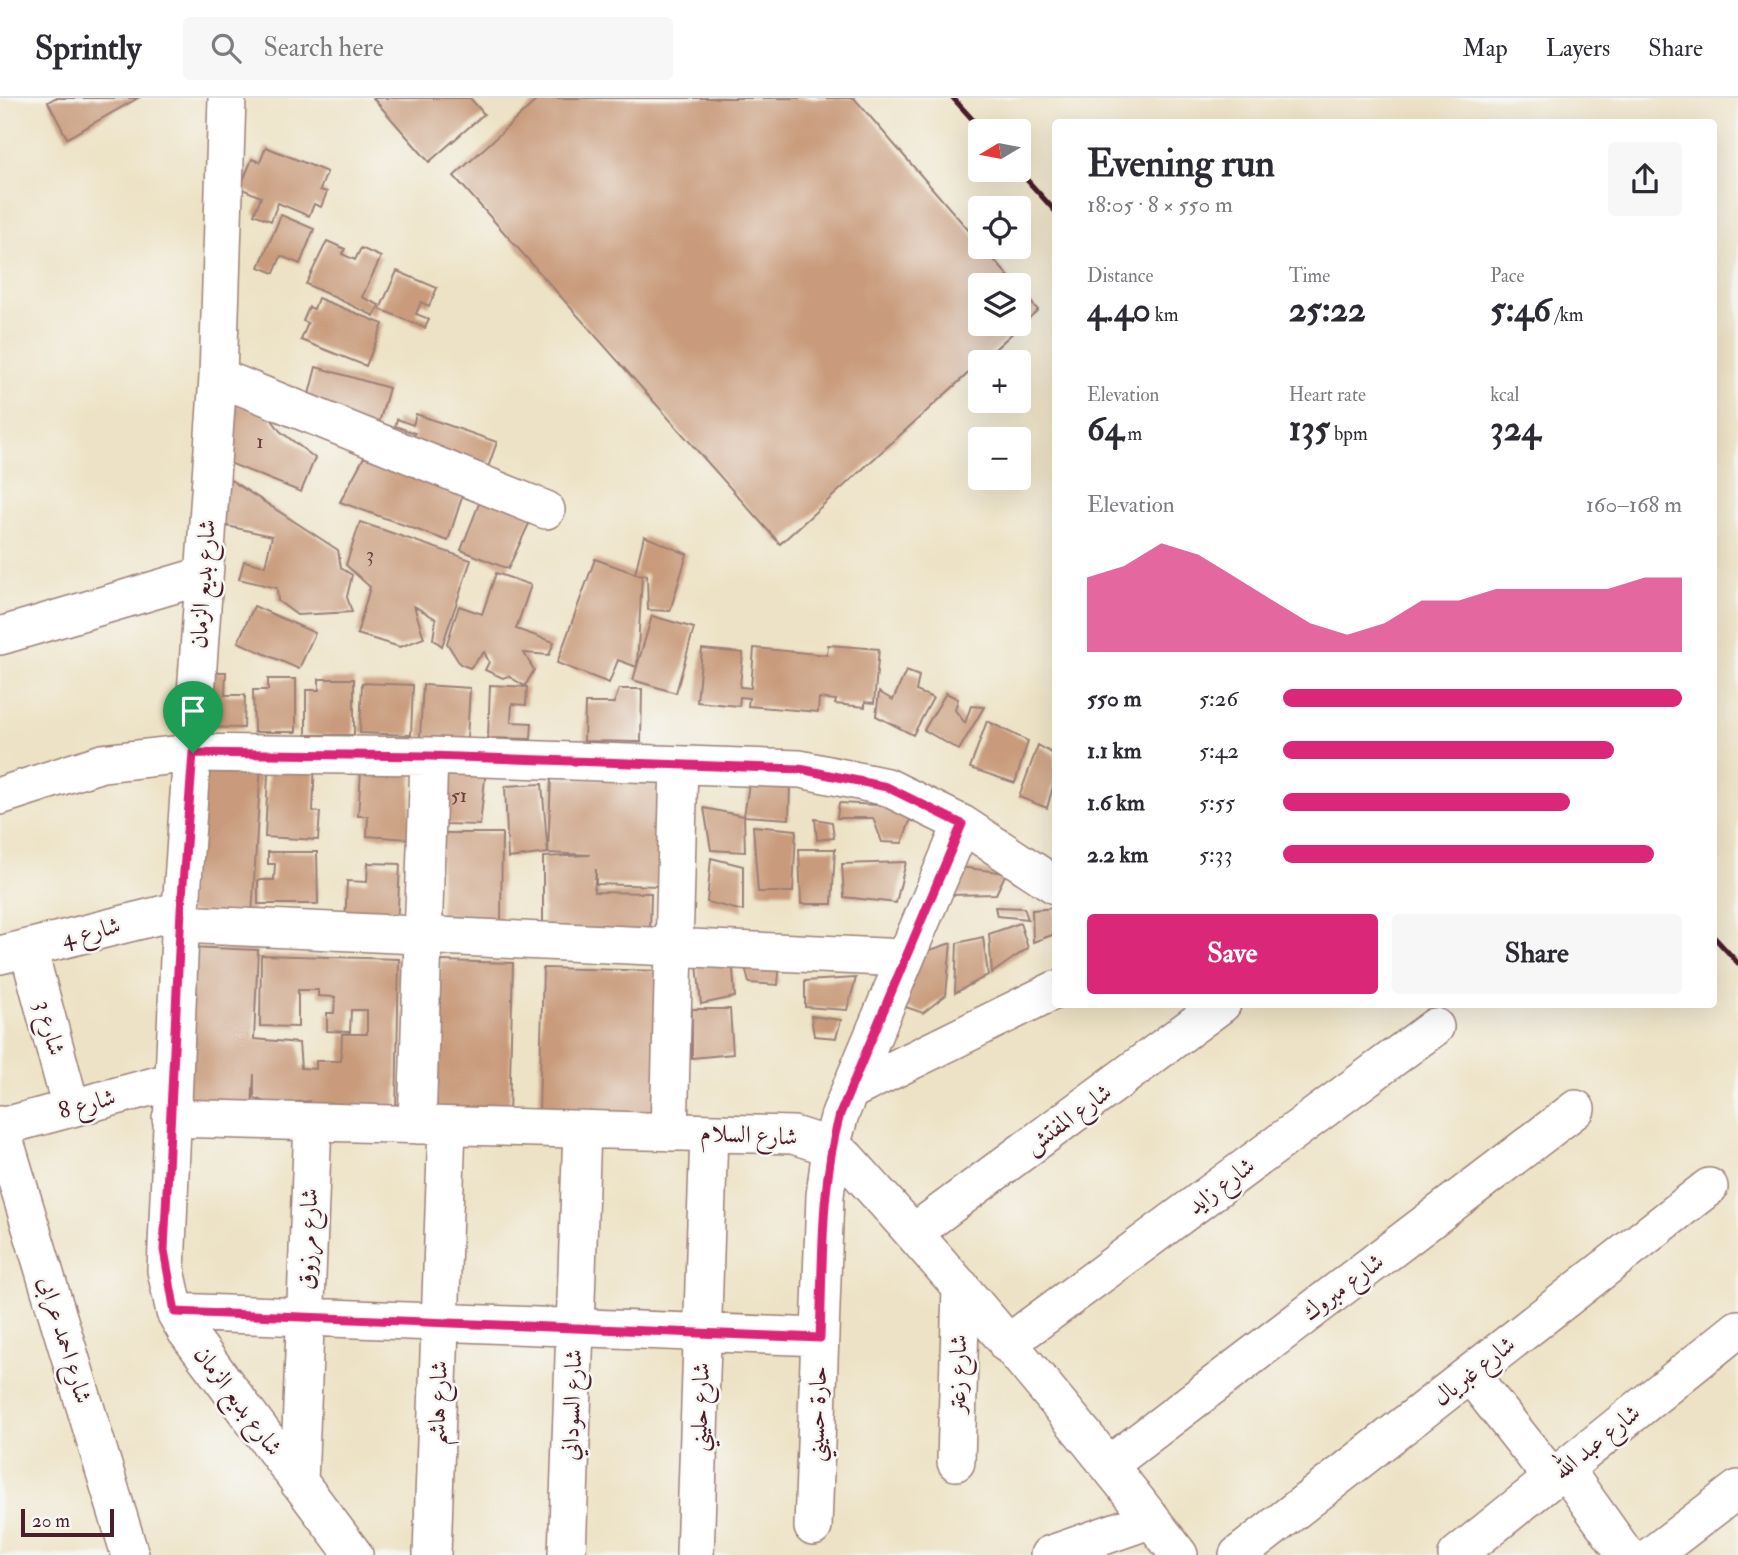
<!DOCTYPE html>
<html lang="en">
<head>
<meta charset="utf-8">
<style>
	:root { --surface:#fff; --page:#f7f7f7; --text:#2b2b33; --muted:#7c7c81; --line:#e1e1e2; --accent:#db2777 }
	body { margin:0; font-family:"IM FELL Double Pica",Amiri,serif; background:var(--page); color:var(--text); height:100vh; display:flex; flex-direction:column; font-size:26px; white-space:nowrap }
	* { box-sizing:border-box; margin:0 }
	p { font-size:23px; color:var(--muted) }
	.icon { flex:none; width:38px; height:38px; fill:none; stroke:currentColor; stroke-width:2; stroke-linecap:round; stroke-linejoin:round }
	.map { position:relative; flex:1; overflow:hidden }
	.panel { position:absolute; left:1052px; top:21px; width:665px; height:889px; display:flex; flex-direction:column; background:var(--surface); border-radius:7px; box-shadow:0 7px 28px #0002 }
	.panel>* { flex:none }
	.needle { width:46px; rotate:260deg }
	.tools { position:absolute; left:968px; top:21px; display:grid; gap:14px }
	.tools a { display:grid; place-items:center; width:63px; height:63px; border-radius:7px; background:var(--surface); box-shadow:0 7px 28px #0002; font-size:35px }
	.scale { position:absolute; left:21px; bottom:18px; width:93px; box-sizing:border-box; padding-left:7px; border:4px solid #4a1f2b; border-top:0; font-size:19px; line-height:24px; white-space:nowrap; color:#4a1f2b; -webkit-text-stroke:5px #f6f6f2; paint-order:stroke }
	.pin { position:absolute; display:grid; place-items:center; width:60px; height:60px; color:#fff; margin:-72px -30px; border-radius:50% 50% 50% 0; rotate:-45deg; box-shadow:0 0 7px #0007 }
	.pin .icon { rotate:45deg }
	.round { display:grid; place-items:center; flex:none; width:74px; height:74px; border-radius:7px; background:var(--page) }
	.head { display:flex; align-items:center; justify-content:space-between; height:119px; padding:0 35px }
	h1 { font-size:38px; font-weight:800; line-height:52px }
	.stats { display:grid; grid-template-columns:repeat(3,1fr); gap:10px; height:119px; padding:7px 35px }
	.stats div { display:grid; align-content:center }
	.stats b { font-size:35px; font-weight:800 }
	.stats small { font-size:19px; font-weight:400 }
	.stats p { font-size:19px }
	.chart { height:196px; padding:14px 35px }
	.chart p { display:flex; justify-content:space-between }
	.chart svg { width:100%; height:126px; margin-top:7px; fill:var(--accent); opacity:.7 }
	.cta { display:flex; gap:14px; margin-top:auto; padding:14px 35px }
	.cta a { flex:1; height:80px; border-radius:7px; background:var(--accent); color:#fff; font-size:28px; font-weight:800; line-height:80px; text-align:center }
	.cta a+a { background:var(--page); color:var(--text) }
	ul { padding:0 35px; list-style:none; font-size:23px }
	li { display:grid; grid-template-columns:112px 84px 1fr; align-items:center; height:52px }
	li i { height:18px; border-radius:9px; background:var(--accent) }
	header { display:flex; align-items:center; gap:42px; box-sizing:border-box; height:98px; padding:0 35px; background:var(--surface); border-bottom:2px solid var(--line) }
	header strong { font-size:33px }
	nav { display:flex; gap:38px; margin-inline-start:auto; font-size:24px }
	.search { width:490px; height:63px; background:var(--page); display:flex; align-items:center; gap:18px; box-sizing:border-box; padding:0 24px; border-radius:7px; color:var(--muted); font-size:26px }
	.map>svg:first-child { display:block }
	.building { fill:#c99b7c }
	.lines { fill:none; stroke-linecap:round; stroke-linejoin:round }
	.minor-casing { stroke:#9c8078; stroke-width:40 }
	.minor { stroke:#fff; stroke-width:37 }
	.rail { stroke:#4a1f2b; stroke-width:5 }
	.route-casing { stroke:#fff; stroke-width:14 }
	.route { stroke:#db2777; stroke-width:9 }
	.labels { text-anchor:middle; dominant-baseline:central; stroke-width:5; stroke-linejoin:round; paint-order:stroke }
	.number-label { font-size:21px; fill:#6a3e3f }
	.street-label { font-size:24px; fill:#4a1f2b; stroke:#f6f6f2 }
</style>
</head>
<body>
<header>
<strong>Sprintly</strong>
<div class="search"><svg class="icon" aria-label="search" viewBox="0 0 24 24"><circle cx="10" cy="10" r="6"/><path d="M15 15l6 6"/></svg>Search here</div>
<nav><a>Map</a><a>Layers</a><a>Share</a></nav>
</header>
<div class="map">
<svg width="1738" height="1457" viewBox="0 0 1738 1457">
	<rect width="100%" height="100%" fill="#f6f6f2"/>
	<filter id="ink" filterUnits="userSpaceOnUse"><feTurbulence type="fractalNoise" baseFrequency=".0143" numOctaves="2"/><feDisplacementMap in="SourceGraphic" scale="14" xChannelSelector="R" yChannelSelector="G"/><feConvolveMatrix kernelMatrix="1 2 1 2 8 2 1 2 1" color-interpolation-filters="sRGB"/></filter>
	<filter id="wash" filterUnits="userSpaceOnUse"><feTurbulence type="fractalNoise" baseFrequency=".00686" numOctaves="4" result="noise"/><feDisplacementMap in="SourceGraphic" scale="28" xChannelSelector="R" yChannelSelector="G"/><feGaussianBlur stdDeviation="1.57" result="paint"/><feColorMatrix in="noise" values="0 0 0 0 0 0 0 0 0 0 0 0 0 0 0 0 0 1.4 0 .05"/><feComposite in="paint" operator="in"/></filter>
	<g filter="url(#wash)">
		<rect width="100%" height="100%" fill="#ede2c5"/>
		<g id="blocks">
			<path class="building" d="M 55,0 L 138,0 L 67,40 L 48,4 Z
				M 373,0 L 470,0 L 484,16 L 429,64 Z
				M 539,0 L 854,0 L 1016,187 L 980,187 L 980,226 L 1018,226 L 1018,190 L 1038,212 L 780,446 L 454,78 Z
				M 266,49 L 327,74 L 320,92 L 327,94 L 321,109 L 314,106 L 309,118 L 278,105 L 271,123 L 254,116 L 261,99 L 240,90 L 252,61 L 260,64 Z
				M 281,117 L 314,131 L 300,166 L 281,158 L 274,175 L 259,169 Z
				M 327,143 L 345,151 L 342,156 L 355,162 L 361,150 L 381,159 L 362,199 L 379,207 L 374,218 L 306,186 Z
				M 397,173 L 437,190 L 429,208 L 421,204 L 416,216 L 429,221 L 425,230 L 380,211 Z
				M 318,200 L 383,226 L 366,268 L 301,242 L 308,225 L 303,223 L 309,209 L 314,211 Z
				M 316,269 L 389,290 L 377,332 L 305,312 Z
				M 227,302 L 270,319 L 280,333 L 315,360 L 301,394 L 205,355 Z
				M 416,316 L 497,344 L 486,375 L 406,363 L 415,335 L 395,328 L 397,321 L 413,327 Z
				M 364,359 L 464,393 L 448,443 L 340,404 Z
				M 220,375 L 338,452 L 341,470 L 352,477 L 347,499 L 352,514 L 297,517 L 278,503 L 277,490 L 239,481 L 244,463 L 265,468 L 272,438 L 209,424 Z
				M 482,398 L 533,417 L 508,471 L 461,452 Z
				M 360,424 L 471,462 L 442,548 L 433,541 L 436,521 L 414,508 L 424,540 L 400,549 L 357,536 L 370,489 L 346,467 Z
				M 644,438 L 687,456 L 670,513 L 648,512 L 647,477 L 635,476 Z
				M 595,461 L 642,478 L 637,569 L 618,562 L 609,585 L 557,565 Z
				M 496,475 L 531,487 L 516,531 L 554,544 L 549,557 L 524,555 L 534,572 L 525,588 L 508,578 L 503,580 L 485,572 L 489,564 L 484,554 L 470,570 L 460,566 L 447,545 L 459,508 L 482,516 Z
				M 254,508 L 315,535 L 299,571 L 238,544 Z
				M 652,518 L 694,530 L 676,595 L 633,582 Z
				M 828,547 L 879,551 L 874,605 L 865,604 L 865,609 L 835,606 L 836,602 L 819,600 L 818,614 L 748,608 L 749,600 L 740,599 L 739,608 L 697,604 L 702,551 L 743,555 L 740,589 L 751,590 L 754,550 L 827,557 Z
				M 906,573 L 919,578 L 916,593 L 933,600 L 913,637 L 876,618 L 879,594 L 893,602 Z
				M 203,574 L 226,574 L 225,597 L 245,597 L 244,630 L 202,629 Z
				M 268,581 L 296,581 L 296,634 L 254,634 L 253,592 L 268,592 Z
				M 319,581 L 354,581 L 354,637 L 306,637 L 306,592 L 319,592 Z
				M 362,585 L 413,587 L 411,637 L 360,635 Z
				M 423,587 L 470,590 L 467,641 L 420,639 Z
				M 490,587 L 527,589 L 526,607 L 512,606 L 511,624 L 532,625 L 531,641 L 488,640 Z
				M 619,591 L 642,591 L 641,644 L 584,643 L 585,605 L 614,605 Z
				M 946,595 L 958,601 L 955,612 L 965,625 L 971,608 L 984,609 L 959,652 L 924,632 Z
				M 987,623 L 1028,643 L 1015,685 L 970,670 Z
				M 1038,647 L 1055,657 L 1055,681 L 1047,710 L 1019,699 Z
				M 269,657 L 315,659 L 313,713 L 320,714 L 318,742 L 265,739 Z
				M 197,661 L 261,665 L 252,818 L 187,814 Z
				M 444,663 L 486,671 L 480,727 L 445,726 Z
				M 361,673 L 412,676 L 409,741 L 367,738 L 368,718 L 358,718 Z
				M 551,680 L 661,683 L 658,788 L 596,786 L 596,771 L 594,794 L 651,795 L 650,833 L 543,832 L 543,759 L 590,757 L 548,755 Z
				M 542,686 L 548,755 L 508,760 L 505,688 Z
				M 749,686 L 790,686 L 789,721 L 744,718 Z
				M 839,705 L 915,709 L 902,745 L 882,744 L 873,720 L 837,720 Z
				M 704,710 L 744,718 L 745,754 L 711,752 Z
				M 815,721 L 832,724 L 834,740 L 817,742 Z
				M 753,728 L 796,732 L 793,794 L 758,794 Z
				M 440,735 L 502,735 L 501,827 L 440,827 Z
				M 799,751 L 835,751 L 832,806 L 801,806 Z
				M 268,754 L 317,754 L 318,806 L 258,806 L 258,782 L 274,782 L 275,766 L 268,766 Z
				M 711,760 L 743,768 L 743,813 L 707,804 Z
				M 906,764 L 896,805 L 844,799 L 842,766 Z
				M 368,765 L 400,766 L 397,829 L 345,826 L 347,783 L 367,784 Z
				M 952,768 L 1006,775 L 996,796 L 949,797 Z
				M 995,809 L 1024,810 L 1028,821 L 997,818 Z
				M 1055,810 L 1055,836 L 1033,844 L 1032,812 Z
				M 1020,825 L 1028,850 L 992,875 L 989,836 Z
				M 983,839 L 988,877 L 955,895 L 957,845 Z
				M 951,845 L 946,897 L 923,915 L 903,908 L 916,857 Z
				M 189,849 L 258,852 L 254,941 L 299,945 L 301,970 L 316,971 L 316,963 L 341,963 L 342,936 L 367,936 L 367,912 L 351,912 L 350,934 L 327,933 L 327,915 L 334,915 L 335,899 L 318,898 L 318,892 L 298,892 L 298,929 L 260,928 L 261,857 L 399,861 L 396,1014 L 308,1010 L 309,1003 L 295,1004 L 294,1010 L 264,1010 L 265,1004 L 254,1000 L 254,976 L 252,1008 L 183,1005 Z
				M 696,856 L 732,858 L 735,899 L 701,906 Z
				M 743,860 L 780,862 L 778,887 L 749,885 Z
				M 440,863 L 513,865 L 509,1018 L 436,1015 Z
				M 543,870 L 664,873 L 660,1019 L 539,1015 Z
				M 856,880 L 847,912 L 805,909 L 805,883 Z
				M 692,911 L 730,911 L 733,956 L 692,960 Z
				M 811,918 L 841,922 L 836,940 L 814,938 Z"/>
		</g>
	</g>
	<g filter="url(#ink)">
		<use href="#blocks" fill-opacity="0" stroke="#9c8078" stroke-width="2"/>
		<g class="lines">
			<defs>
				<path id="minor" d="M 227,0 L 218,279 L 181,812 L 166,1172 L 175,1214 L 186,1233 L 354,1457
					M 218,279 L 546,412
					M 0,538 L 202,478
					M 0,698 L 102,665 L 193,655 L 429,658 L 800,671 L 887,689 L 962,726 L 1055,787
					M 181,826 L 905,860
					M 28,850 L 71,1010
					M 0,857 L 181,812
					M 850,993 L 1055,892
					M 171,1020 L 793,1037 L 831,1049 L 846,1060 C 962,1188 1074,1320 1179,1457
					M 0,1027 L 130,1457
					M 417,1027 L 429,658
					M 1,1029 L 173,983
					M 669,1034 L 679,667
					M 913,1135 L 1222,906
					M 175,1214 L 820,1239
					M 1007,1246 L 1435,929
					M 1470,1276 L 1552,1380
					M 956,1364 L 961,1189
					M 1110,1366 L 1576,1011
					M 1564,1370 L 1626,1457
					M 299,1385 L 313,1024
					M 813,1429 L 825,1098 L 831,1049 L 840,1016 L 962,726
					M 432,1457 L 447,1028
					M 567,1457 L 582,1032
					M 695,1457 L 709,1035
					M 1049,1457 L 1152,1421
					M 1238,1457 L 1709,1089
					M 1457,1457 L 1738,1231
					M 1652,1457 L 1738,1391"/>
			</defs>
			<use href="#minor" class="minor-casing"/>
			<use href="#minor" class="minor"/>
			<path class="rail" d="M 953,0 L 983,33
				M 1018,72 L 1055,113
				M 1713,838 L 1738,865"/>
		</g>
	</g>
	<g class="lines" filter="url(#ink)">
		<defs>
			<path id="route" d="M 193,655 L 429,658 L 800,671 L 887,689 L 962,726 L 840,1016 C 820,1088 823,1165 820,1240 L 175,1214 L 164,1152 L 181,812 Z"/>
		</defs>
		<use href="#route" class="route-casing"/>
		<use href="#route" class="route"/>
	</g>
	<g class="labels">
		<g class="number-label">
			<text x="260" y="343">1</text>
			<text x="370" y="456">3</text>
			<text x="459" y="697">51</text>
		</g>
		<g class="street-label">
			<text transform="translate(203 486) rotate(-86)">شارع بديع الزمان</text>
			<text transform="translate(91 834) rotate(-14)">شارع 4</text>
			<text transform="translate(50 930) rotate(75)">شارع 3</text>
			<text transform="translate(87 1006) rotate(-15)">شارع 8</text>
			<text transform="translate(1068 1021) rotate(-36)">شارع المفتش</text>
			<text transform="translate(749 1037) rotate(3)">شارع السلام</text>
			<text transform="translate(1221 1088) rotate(-37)">شارع زايد</text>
			<text transform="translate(308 1141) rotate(-88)">شارع مرزوق</text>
			<text transform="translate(1343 1189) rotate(-37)">شارع مبروك</text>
			<text transform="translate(65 1242) rotate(73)">شارع احمد عرابى</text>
			<text transform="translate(1474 1273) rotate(-38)">شارع غبريال</text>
			<text transform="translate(958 1276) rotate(-89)">شارع زعتر</text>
			<text transform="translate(238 1303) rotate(53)">شارع بديع الزمان</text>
			<text transform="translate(438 1305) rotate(-88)">شارع هاشم</text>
			<text transform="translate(572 1307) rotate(-88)">شارع السوداني</text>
			<text transform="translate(700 1309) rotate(-88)">شارع حليني</text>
			<text transform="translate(817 1316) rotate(-88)">حارة حسيني</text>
			<text transform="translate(1597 1344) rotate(-39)">شارع عبد الله</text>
		</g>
	</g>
</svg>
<div class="tools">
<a><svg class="needle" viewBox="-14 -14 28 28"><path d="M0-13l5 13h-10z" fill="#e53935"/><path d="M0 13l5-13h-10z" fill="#7c7c81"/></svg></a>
<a><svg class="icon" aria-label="locate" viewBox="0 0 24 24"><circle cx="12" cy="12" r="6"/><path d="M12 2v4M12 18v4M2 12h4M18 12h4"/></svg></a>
<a><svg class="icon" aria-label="layers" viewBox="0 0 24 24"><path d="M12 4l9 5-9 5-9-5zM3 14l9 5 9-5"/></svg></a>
<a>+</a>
<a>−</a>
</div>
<div class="scale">20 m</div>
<div class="pin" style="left:193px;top:655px;background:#1e9e55"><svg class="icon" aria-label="arrive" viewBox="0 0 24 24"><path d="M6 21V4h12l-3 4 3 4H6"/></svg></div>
<section class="panel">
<div class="head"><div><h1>Evening run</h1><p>18:05 · 8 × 550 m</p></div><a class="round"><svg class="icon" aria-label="share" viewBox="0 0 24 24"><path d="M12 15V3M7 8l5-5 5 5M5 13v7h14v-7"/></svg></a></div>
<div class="stats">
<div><p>Distance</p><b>4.40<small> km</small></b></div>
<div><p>Time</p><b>25:22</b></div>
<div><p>Pace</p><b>5:46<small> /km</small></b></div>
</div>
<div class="stats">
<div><p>Elevation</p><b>64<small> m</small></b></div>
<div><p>Heart rate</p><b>135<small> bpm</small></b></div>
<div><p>kcal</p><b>324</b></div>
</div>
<div class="chart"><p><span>Elevation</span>160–168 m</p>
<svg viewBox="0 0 160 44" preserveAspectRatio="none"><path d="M0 44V18L10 14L20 6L30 10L40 18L50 26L60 34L70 38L80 34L90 26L100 26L110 22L120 22L130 22L140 22L150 18L160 18V44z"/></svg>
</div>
<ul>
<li><b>550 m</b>5:26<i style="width:100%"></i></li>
<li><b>1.1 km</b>5:42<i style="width:83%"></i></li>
<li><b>1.6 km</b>5:55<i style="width:72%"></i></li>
<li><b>2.2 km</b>5:33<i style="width:93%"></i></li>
</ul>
<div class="cta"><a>Save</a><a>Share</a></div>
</section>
</div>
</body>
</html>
